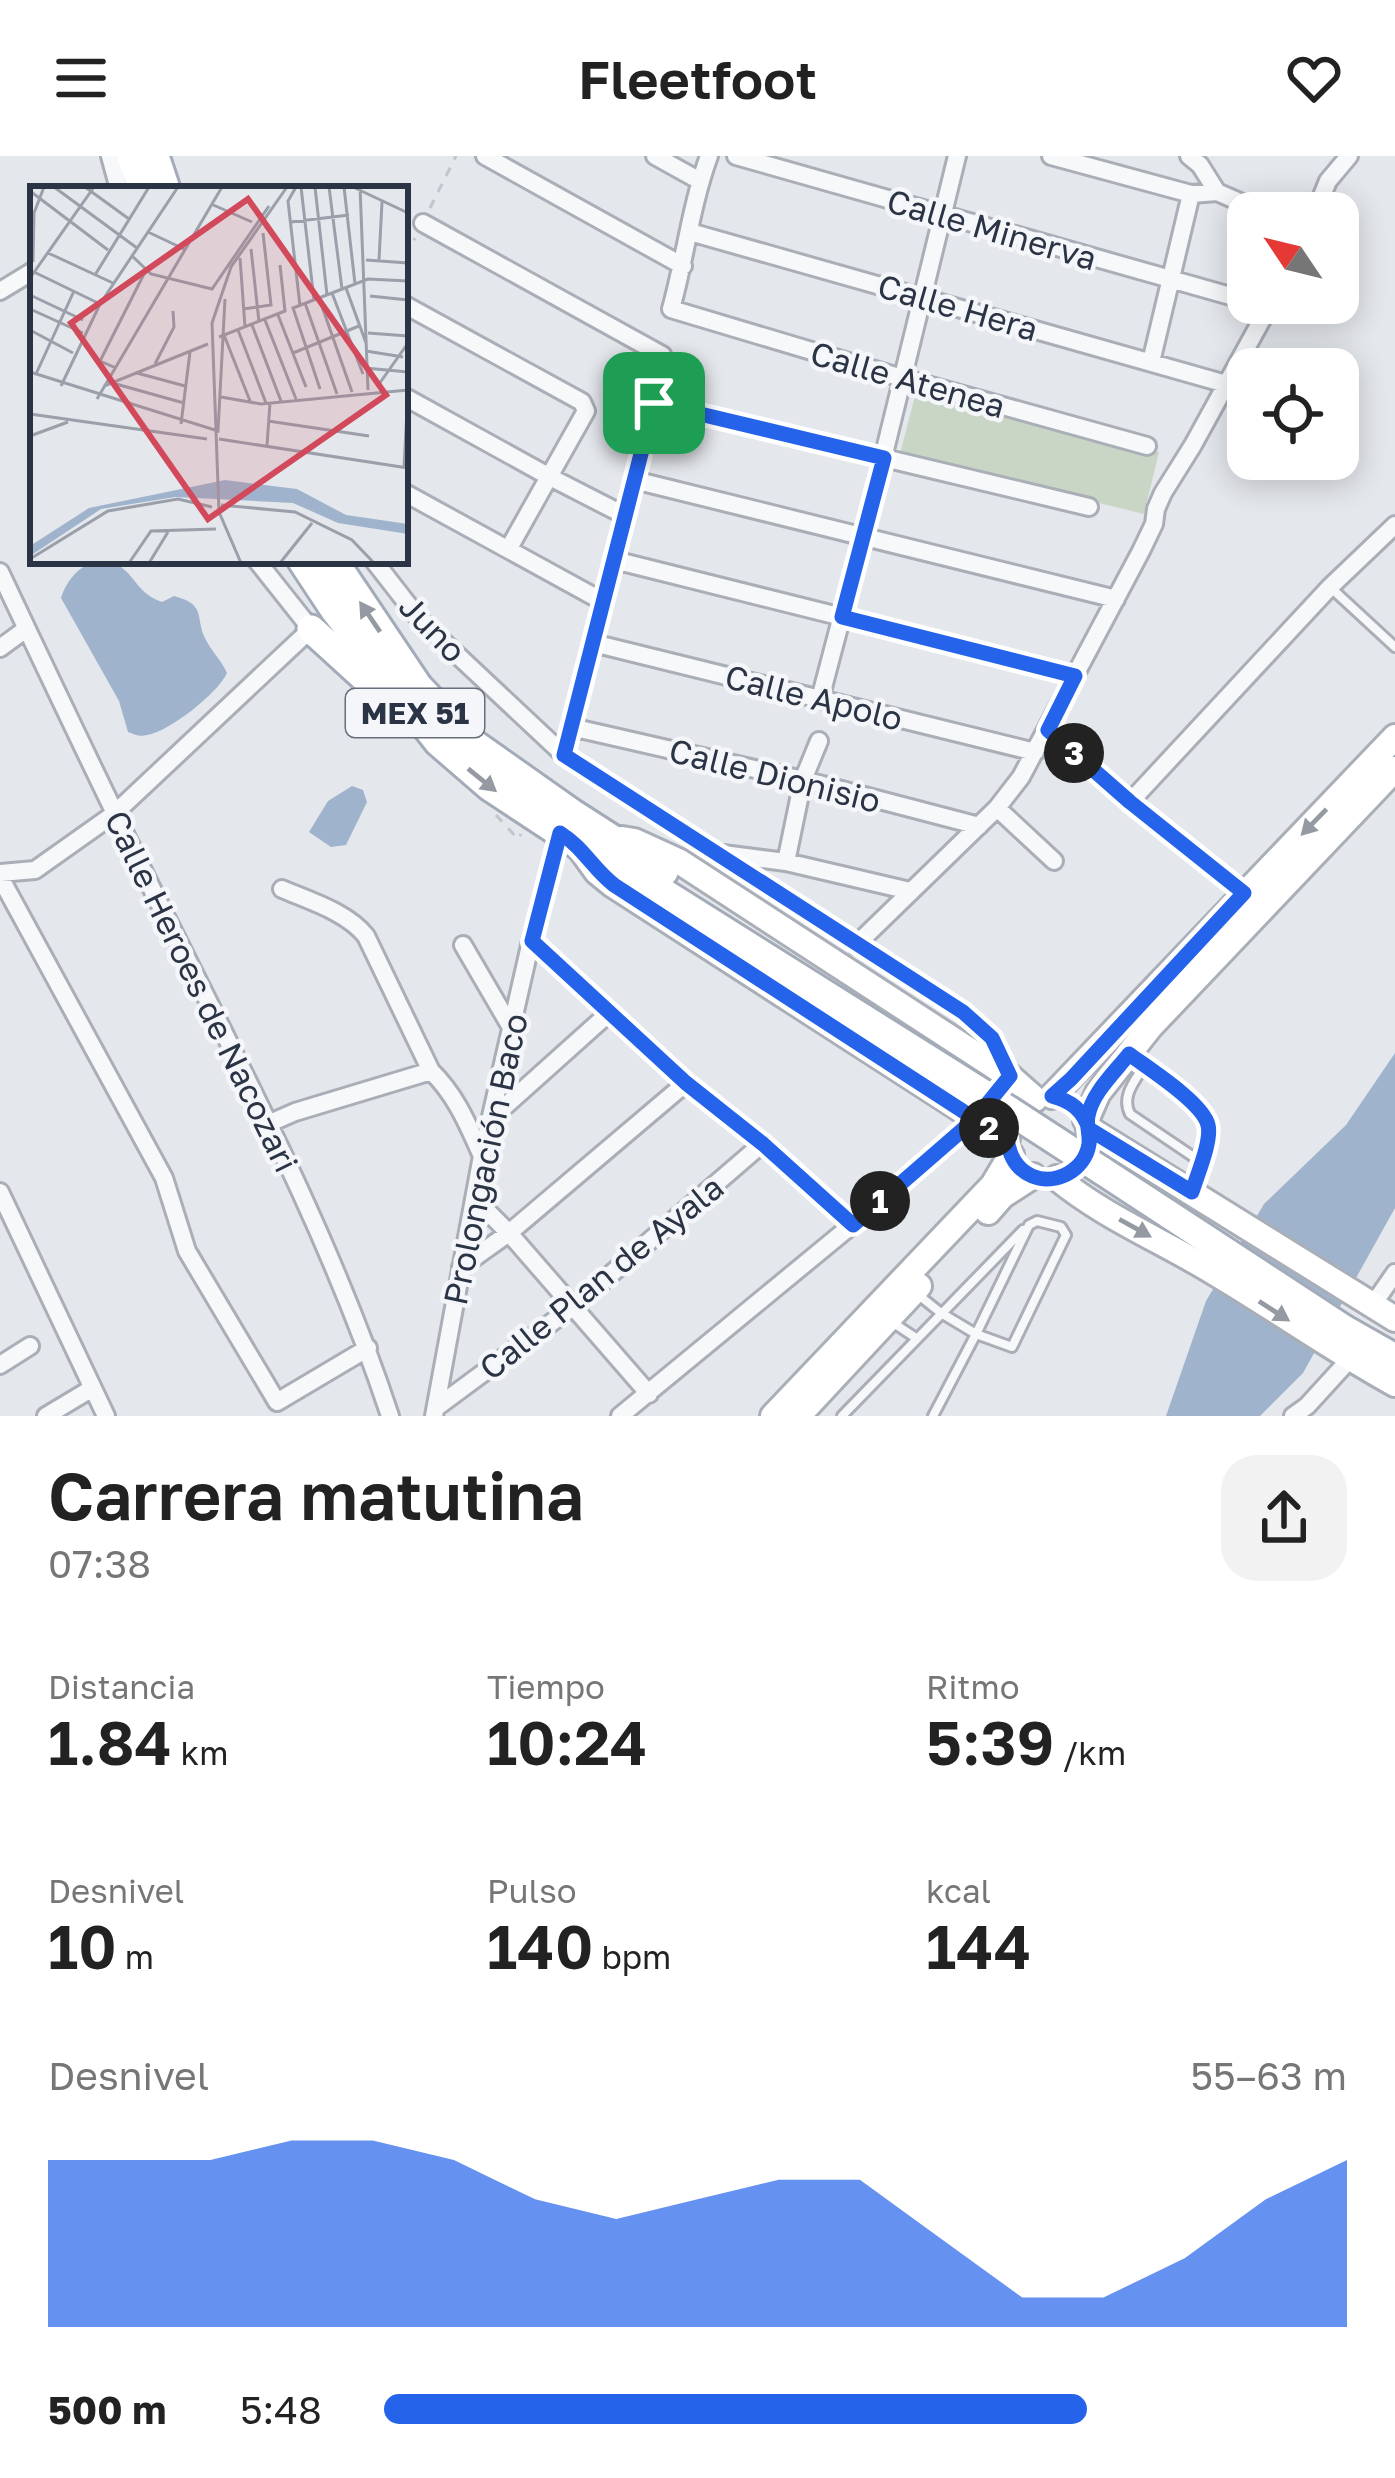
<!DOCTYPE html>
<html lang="es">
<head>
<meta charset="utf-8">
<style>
	:root { --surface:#fff; --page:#f2f2f2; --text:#222; --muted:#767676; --accent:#2563eb }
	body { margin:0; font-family:"Golos Text",sans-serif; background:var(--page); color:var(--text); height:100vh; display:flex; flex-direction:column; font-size:45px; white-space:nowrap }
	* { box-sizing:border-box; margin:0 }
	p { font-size:39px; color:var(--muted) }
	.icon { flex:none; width:66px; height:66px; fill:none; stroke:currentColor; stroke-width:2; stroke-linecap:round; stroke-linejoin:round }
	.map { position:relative; height:1260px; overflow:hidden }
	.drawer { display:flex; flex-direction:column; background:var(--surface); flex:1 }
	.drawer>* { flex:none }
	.needle { width:78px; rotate:305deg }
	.tools { position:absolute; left:1227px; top:36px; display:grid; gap:24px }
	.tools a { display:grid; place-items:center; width:132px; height:132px; border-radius:24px; background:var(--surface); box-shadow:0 6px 30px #0003; font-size:60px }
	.pin { position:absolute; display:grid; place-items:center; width:102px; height:102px; color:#fff; margin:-51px; border-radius:24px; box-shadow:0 6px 18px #0006 }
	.km { position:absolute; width:60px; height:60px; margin:-30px; border-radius:50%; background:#222; color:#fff; font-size:33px; line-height:60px; text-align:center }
	.round { display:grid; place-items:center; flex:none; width:126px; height:126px; border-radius:36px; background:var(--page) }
	.summary { display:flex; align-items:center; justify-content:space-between; height:204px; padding:0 48px }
	h1 { font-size:66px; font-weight:600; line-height:90px }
	.figures { display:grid; grid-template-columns:repeat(3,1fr); gap:18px; height:204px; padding:12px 48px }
	.figures div { display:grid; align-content:center }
	.figures b { font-size:60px; font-weight:600 }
	.figures small { font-size:33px; font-weight:400 }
	.figures p { font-size:33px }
	.chart { height:336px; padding:24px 48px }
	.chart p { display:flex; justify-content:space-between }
	.chart svg { width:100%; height:216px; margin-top:12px; fill:var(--accent); opacity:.7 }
	ul { padding:0 48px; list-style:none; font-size:39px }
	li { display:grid; grid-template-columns:192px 144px 1fr; align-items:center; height:90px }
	li i { height:30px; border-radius:15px; background:var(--accent) }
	header { display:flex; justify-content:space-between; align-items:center; height:156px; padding:0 48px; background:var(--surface); font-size:54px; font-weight:600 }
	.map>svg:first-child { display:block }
	.green { fill:#c9d6c5 }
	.water { fill:#9fb4cc }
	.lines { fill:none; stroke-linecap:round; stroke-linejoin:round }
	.service-casing { stroke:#a9aeb7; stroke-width:14 }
	.minor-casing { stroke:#a9aeb7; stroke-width:22 }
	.secondary-casing { stroke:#a9aeb7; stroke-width:30 }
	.primary-casing { stroke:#a3abb8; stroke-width:33 }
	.path { stroke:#c2c5cb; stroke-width:3; stroke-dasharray:9 9; stroke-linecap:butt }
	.service { stroke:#f7f8fa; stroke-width:8 }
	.minor { stroke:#f7f8fa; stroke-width:16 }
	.secondary { stroke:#fff; stroke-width:24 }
	.primary { stroke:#fff; stroke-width:27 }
	.primary-bridge-casing { stroke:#a3abb8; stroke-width:33; stroke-linecap:butt }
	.primary-bridge { stroke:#fff; stroke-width:27 }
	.oneway { fill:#959aa2 }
	.route-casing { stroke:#fff; stroke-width:24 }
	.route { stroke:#2563eb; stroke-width:15 }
	.labels { text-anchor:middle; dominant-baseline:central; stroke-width:9; stroke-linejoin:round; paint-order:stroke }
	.shield { fill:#f4f6f9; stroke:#676e7b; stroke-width:3 }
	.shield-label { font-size:30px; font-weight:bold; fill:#2b3445 }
	.street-label { font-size:33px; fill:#2b3445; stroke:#f4f6f9 }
	.inset-road { fill:none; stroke:#9a9fa9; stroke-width:3 }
	.view { fill:#d1495b; fill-opacity:0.15; stroke:#d1495b; stroke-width:6 }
	.inset-edge { fill:none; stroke:#2b3445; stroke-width:6 }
</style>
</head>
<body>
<header><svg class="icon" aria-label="menu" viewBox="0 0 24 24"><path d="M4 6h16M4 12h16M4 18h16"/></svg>Fleetfoot<svg class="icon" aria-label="heart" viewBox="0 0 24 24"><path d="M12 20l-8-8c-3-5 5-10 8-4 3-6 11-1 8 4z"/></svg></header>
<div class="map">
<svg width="1395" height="1260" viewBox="0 0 1395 1260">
	<rect width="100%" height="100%" fill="#e4e7ec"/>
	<path class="green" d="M 916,236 L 1159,296 L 1144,358 L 900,298 Z"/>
	<path class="water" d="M 95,405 C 137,405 128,434 162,446 L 174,440 C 208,449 194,462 206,484 C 212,496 220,502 227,517 C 218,537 169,576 147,579 C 139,581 137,579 128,576 L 119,545 L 61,442 C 66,425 78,411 95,405 Z
		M 352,630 L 363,634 L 367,646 L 346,689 L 331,691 L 309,676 L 328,645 Z
		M 1395,897 L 1395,1052 L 1303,1217 L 1260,1260 L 1166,1260 L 1206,1145 L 1264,1048 L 1346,969 Z"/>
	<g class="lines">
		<defs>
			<path id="service" d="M 1330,431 L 1395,491
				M 1133,901 C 1151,915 1205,948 1209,970 C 1212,988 1198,1016 1192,1034
				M 1144,910 C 1135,925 1121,940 1130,958 L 1201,1006
				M 1037,1065 L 1061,1071 L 1066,1079 L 1012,1191 L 976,1178 L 1029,1069 Z
				M 916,1137 L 941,1157 L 976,1178 L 933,1260
				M 892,1166 L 916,1182
				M 842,1260 L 1023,1074"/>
			<path id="minor" d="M 110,0 L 119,33
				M 485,0 L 683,110
				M 655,0 L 700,25
				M 709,0 C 691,49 685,103 671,153 L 902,222 L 1147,290
				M 736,0 L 1248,145
				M 1051,0 L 1191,38 L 1217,36
				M 1189,0 L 1200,9 L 1217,36 L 1265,57
				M 1315,57 L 1328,25 L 1349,0
				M 423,67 L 662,199 L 654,247 L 564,599
				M 690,76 L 1226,228
				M 0,135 L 33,115
				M 405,149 L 582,246 L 586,255 L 509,392
				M 1151,206 L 1191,38
				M 405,241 L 548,320 L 624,359
				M 654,247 L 1089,351
				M 883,302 L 957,0
				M 634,324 L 1116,443
				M 405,337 L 602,445
				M 614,404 L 1075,519
				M 374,405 L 420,464 L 564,599 L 963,856 L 992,882 L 1009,920 L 975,963 L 852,1069 L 620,1260
				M 0,416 C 57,537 114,658 174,777 C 253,935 335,1093 390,1260
				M 593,487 L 1035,596
				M 0,492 L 26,473
				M 820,543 L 863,380
				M 571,571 L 803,624 L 979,670
				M 1048,575 L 1130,646 L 1244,737
				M 1130,646 L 1330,431 L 1395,369
				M 997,652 L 1054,705
				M 723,698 L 786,706 L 910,735
				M 786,706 L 803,624 L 819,585
				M 0,717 L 35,714 L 114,658 L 311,473 L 257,405
				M 0,721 L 164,1022 L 187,1095 L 277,1246 L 368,1192
				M 282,733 C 310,745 347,756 366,780 L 431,915 C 456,939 468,969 482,1000
				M 531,785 L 686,927 L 762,988 L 852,1069
				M 463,789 L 512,873
				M 856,789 L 997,652 L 1021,621 L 1141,395 L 1154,368 L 1156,353 L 1163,337 L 1193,289 L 1271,147
				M 493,961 L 609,857
				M 270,967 L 295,956 L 431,915
				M 0,1036 L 106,1260
				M 475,1043 L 509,1077 L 649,1238
				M 461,1111 L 509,1077 L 686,927
				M 1372,1150 L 1395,1117
				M 0,1209 L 30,1190
				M 437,1251 L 574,1150 L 762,988
				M 46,1260 L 91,1233
				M 434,1260 L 482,1000 L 531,785 L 560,677
				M 1293,1260 L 1307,1250 L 1349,1204"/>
			<path id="secondary" d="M 622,683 L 634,685 L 680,706 L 1009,920 L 1035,943
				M 579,691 L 597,716 L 613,729 L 1007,983
				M 1052,940 L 1395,581
				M 1086,964 L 1098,937 L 1150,871 L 1395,613
				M 1089,973 L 1395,1163
				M 1057,1022 C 1104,1061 1163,1085 1215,1117 C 1276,1153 1333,1194 1395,1228
				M 988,1056 L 1002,1040 L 1033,1020
				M 773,1260 L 993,1029 L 1011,999
				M 798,1260 L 919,1130"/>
			<path id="primary" d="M 131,0 L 142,33
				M 155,0 L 166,33
				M 302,405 L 335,455 L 438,586 L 490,631 L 578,689 L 642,723 L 984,938
				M 334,405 L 418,530 L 470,585 L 572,657 L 664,716
				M 311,473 L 379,535
				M 1101,1014 L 1344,1173 L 1395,1202"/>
		</defs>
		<use href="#service" class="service-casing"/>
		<use href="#minor" class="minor-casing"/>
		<use href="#secondary" class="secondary-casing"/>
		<use href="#primary" class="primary-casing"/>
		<path class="path" d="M 430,52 L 456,0
			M 405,100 L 415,82
			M 867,367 L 879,318
			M 496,659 L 518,683 L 521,678"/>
		<use href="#service" class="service"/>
		<use href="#minor" class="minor"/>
		<use href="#secondary" class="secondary"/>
		<use href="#primary" class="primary"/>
		<defs>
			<path id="primary-bridge" d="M 984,938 L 1101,1014"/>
		</defs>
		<use href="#primary-bridge" class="primary-bridge-casing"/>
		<use href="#primary-bridge" class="primary-bridge"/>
	</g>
	<defs><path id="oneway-solid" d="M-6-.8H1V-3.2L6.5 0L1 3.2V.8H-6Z" transform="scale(3)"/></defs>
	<g class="oneway">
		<use href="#oneway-solid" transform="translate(370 461) rotate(-124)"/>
		<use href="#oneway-solid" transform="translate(482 624) rotate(39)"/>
		<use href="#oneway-solid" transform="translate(1314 666) rotate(134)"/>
		<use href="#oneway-solid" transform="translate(1135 1072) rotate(29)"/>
		<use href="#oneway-solid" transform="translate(1274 1155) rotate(33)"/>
	</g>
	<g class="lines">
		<defs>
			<path id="route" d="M 654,247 L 564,599 L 963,856 L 992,882 L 1010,920 L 975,963 L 853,1069 L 763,988 L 686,927 L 532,785 L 560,677 C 584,692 592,712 614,729 L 975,963 L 1007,982 C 1009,999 1016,1013 1032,1020 C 1056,1030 1085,1014 1089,988 C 1090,978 1086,968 1088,960 C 1092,937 1115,916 1129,898 C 1148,912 1203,947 1208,969 C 1212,985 1197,1019 1192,1036 L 1089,973 C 1083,954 1071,945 1052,940 L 1071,923 L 1244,737 L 1130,646 L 1048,574 L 1075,520 L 842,461 L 884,302 L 654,247"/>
		</defs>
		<use href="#route" class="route-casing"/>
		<use href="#route" class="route"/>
	</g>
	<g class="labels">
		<rect class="shield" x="346" y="533" width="138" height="48" rx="9"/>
		<g class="shield-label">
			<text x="415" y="557">MEX 51</text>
		</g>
		<g class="street-label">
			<text transform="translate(992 73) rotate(16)">Calle Minerva</text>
			<text transform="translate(958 151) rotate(16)">Calle Hera</text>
			<text transform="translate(908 223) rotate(16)">Calle Atenea</text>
			<text transform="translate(433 472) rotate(46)">Juno</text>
			<text transform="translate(814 541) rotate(14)">Calle Apolo</text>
			<text transform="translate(775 619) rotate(14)">Calle Dionisio</text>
			<text transform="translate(202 835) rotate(64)">Calle Heroes de Nacozari</text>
			<text transform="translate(485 1003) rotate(-78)">Prolongación Baco</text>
			<text transform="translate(601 1121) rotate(-39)">Calle Plan de Ayala</text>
		</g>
	</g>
	<g transform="translate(30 30)">
		<rect width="378" height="378" fill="#e4e7ec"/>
		<path d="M 195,294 L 267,303 L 316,329 L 378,338 L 378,348 L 308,337 L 263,317 L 145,311 L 71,323 L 0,370 L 0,360 L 59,322 Z" fill="#9fb4cc"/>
		<path class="inset-road" d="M 24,1 L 107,62M 55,1 L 99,33M 266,1 L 258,15 L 270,120M 271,1 L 284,114M 285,1 L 297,109M 299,1 L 312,103M 314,1 L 325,98M 323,1 L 378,27M 330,1 L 338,204M 0,5 L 78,64M 181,18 L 222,36M 261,36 L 319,29M 118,46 L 154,63M 221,63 L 229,136M 18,67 L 83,97M 101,69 L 121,88 L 182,103 L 239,20M 210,72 L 215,141M 336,74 L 378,77M 349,74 L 352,16M 3,76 L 4,27 L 14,1M 4,86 L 70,118M 65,89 L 119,1M 0,92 L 64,1M 316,102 L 336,157M 302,107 L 333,188M 0,109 L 53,134M 340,110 L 378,114M 289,112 L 322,206M 275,117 L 307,208M 0,123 L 53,147M 213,123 L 241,119 L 233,47M 248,129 L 276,201M 235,134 L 266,213M 222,139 L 251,215M 0,144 L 43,167M 208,144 L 236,217M 338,147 L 378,150M 194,149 L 220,215M 189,151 L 255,125 L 250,79M 336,165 L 373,171M 263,167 L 329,140M 125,178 L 144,141 L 143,125M 86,182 L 70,175 L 116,84M 335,182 L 378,186M 0,186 L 188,245 L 195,113M 107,187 L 155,200M 6,188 L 44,105M 86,198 L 154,217M 31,200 L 70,118 L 148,1M 74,200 L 178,158M 347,201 L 378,157M 290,203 L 263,122 L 338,93 L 378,95M 191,211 L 231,218 L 378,204M 67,213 L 192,1M 0,228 L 177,253M 238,235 L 339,250M 151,238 L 160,166M 0,250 L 38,236M 189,253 L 378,282M 237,259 L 240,217M 374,281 L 378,205M 191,319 L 265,326 L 322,354 L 344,377M 0,373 L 78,325 L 148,313 L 182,321M 99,377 L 121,345 L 186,343M 119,377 L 138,346M 211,377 L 189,326 L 182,137 L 201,81 L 257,1M 250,377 L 282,337"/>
		<path class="view" d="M 218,13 L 356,209 L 178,333 L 41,137 Z"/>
		<rect width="378" height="378" class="inset-edge"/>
	</g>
</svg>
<div class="tools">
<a><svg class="needle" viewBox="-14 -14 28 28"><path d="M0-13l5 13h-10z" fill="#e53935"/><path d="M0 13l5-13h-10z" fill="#767676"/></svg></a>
<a><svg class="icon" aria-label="locate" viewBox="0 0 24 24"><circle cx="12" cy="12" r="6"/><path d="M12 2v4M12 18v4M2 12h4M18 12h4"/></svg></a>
</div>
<div class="pin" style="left:654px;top:247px;background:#1e9e55"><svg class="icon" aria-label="arrive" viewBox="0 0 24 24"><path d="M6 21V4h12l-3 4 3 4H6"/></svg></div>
<b class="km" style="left:880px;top:1045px">1</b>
<b class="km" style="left:989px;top:972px">2</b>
<b class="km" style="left:1074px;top:597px">3</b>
</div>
<section class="drawer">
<div class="summary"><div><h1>Carrera matutina</h1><p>07:38</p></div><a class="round"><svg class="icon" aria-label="share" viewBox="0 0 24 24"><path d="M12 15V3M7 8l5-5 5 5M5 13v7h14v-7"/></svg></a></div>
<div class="figures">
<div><p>Distancia</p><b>1.84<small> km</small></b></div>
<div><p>Tiempo</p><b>10:24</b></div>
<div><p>Ritmo</p><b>5:39<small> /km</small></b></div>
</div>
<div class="figures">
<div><p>Desnivel</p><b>10<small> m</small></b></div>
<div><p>Pulso</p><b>140<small> bpm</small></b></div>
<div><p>kcal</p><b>144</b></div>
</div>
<div class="chart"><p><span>Desnivel</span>55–63 m</p>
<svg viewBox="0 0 160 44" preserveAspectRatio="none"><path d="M0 44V10L10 10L20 10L30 6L40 6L50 10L60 18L70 22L80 18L90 14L100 14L110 26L120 38L130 38L140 30L150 18L160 10V44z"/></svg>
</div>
<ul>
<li><b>500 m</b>5:48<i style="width:73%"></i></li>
</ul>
</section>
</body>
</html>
